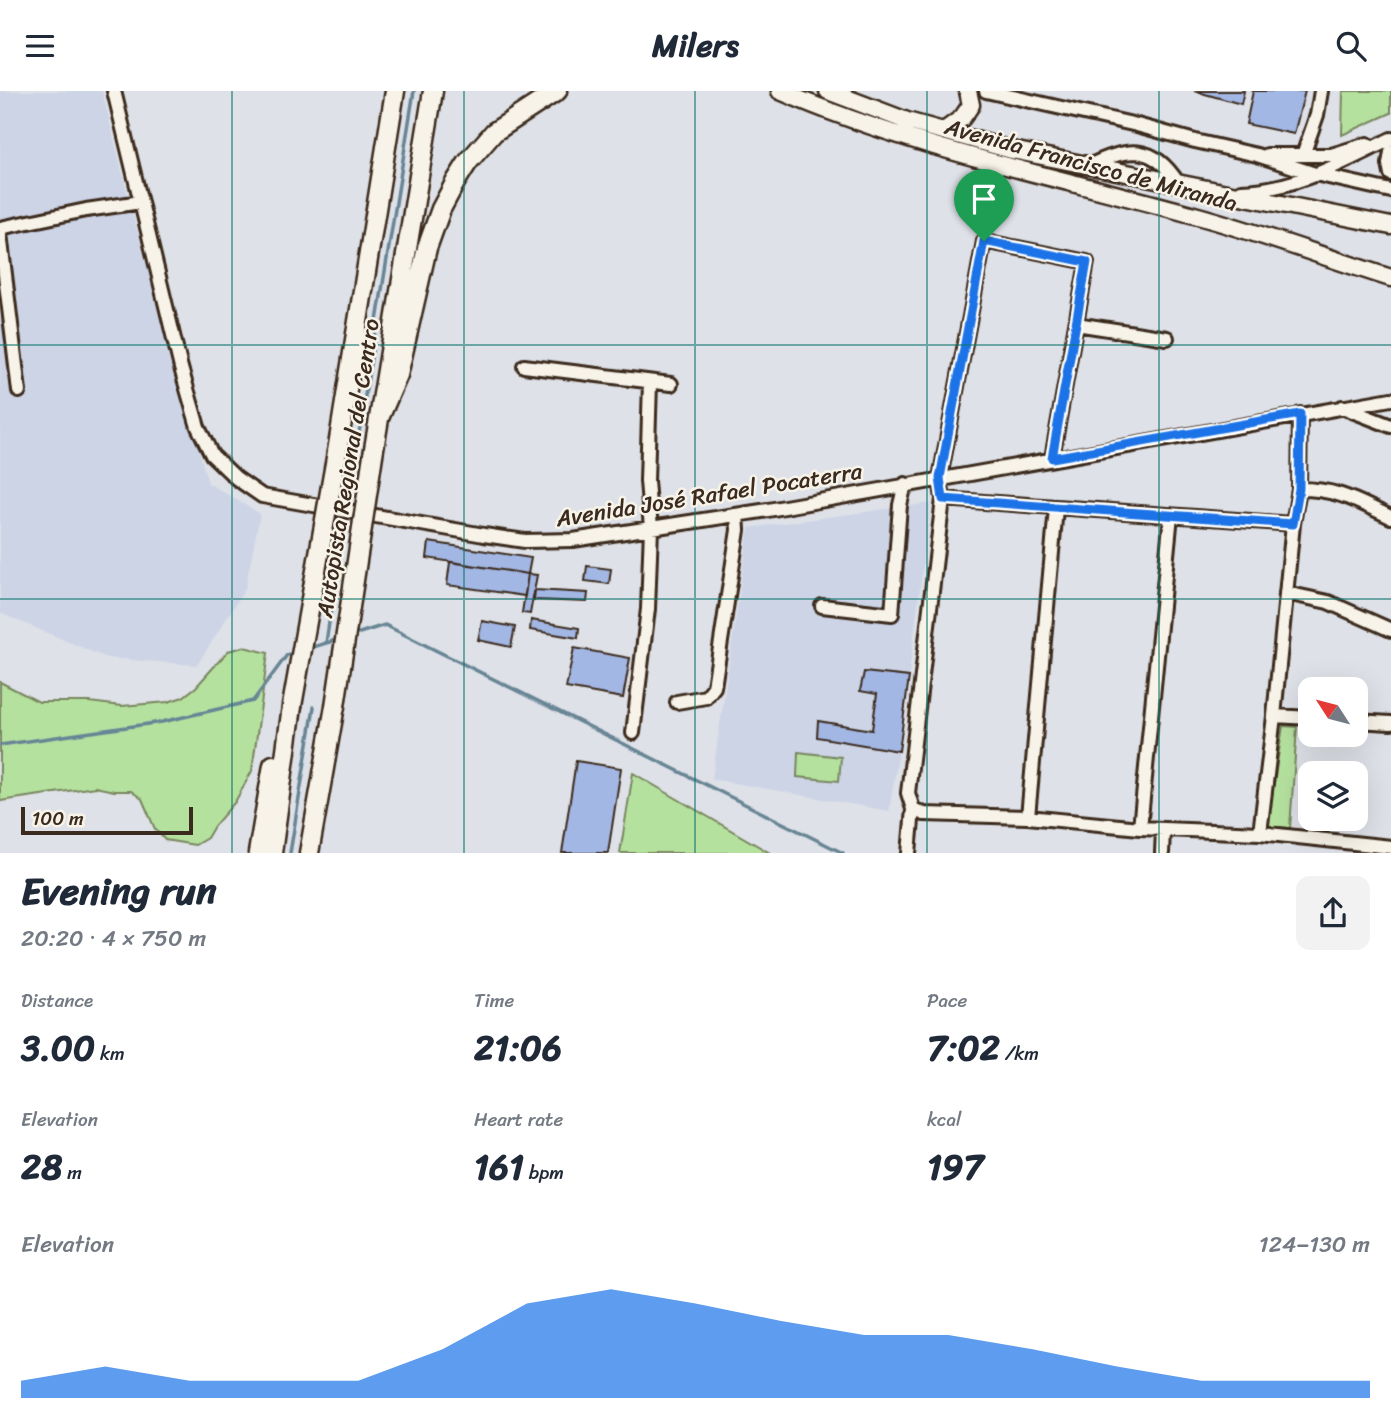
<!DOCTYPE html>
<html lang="en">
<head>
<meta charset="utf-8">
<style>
	:root { --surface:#fff; --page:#f2f2f3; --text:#1f2937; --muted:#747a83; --accent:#1a73e8 }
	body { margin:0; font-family:Sriracha,sans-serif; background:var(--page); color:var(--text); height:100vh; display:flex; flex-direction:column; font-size:26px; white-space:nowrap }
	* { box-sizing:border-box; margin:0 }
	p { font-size:23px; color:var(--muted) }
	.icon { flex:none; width:38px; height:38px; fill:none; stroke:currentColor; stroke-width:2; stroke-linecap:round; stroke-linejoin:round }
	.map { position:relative; height:762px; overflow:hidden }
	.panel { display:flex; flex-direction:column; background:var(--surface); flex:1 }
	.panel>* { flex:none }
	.needle { width:46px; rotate:306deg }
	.tools { position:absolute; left:1298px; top:586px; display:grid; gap:14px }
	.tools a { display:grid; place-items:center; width:70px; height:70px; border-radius:14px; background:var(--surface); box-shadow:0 7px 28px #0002; font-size:35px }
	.scale { position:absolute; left:21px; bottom:18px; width:172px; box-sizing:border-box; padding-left:7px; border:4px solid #3b2a1e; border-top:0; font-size:19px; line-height:24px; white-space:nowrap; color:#3b2a1e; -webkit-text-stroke:5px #f7f3e8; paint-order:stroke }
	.pin { position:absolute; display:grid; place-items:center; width:60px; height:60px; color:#fff; margin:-72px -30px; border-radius:50% 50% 50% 0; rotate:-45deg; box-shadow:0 0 7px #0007 }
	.pin .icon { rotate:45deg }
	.round { display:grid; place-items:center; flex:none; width:74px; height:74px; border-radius:14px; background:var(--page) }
	.headline { display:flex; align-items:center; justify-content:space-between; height:119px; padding:0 21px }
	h1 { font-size:38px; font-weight:700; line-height:52px }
	.figures { display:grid; grid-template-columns:repeat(3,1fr); gap:10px; height:119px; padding:7px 21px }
	.figures div { display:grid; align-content:center }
	.figures b { font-size:35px; font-weight:700 }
	.figures small { font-size:19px; font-weight:400 }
	.figures p { font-size:19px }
	.chart { height:196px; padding:14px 21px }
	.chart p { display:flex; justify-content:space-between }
	.chart svg { width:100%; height:126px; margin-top:7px; fill:var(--accent); opacity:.7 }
	header { display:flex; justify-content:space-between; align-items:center; height:91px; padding:0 21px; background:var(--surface); font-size:32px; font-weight:700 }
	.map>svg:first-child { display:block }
	.built { fill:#ccd4e6 }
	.green { fill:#b5e19f; stroke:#78865e; stroke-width:2 }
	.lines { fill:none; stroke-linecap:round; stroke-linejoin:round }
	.stream { stroke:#688595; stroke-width:3.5 }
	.building { fill:#a3b7e5; stroke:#3b2a1e; stroke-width:2 }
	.minor-casing { stroke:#3b2a1e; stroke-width:18 }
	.major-casing { stroke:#3b2a1e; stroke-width:21 }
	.highway-casing { stroke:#3b2a1e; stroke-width:23 }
	.minor { stroke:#f7f3e8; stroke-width:12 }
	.major { stroke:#f7f3e8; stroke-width:16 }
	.highway { stroke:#f7f3e8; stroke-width:18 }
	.highway-bridge-casing { stroke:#3b2a1e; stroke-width:23; stroke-linecap:butt }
	.highway-bridge { stroke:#f7f3e8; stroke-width:18 }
	.route-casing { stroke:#fff; stroke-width:14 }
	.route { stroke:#1a73e8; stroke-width:9 }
	.grid { fill:none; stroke:#0f766e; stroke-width:2; stroke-opacity:0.55 }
	.labels { text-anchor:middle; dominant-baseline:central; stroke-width:5; stroke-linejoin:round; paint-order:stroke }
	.street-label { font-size:23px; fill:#3b2a1e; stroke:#f7f3e8 }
</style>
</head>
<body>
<header><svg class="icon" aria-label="menu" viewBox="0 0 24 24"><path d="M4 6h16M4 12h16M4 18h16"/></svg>Milers<svg class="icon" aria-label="search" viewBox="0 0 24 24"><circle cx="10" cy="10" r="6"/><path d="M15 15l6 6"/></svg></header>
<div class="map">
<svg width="1391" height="762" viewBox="0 0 1391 762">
	<rect width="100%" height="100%" fill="#dee1e7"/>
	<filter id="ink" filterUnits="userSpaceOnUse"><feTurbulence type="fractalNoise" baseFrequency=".0143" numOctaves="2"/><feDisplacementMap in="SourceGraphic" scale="14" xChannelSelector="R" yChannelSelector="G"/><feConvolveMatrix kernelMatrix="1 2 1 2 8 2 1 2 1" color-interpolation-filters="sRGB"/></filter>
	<g filter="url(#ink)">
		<path class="built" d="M 0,0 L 102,0 L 134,128 L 208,392 L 260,423 L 245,498 L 197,574 L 107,567 L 0,522 Z
			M 931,412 L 899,660 L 889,720 L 712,688 L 749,437 Z"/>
		<path class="green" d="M 1343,0 L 1391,0 L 1391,22 L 1342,44 Z
			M 244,556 L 268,562 L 252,680 L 235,711 L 214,735 L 207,747 L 195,754 L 165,749 L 155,738 L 142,708 L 131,700 L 114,700 L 95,696 L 0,710 L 0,591 L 39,611 L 89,611 L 122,615 L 168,611 L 183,606 L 196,596 L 228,560 Z
			M 1283,635 L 1297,636 L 1290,737 L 1267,735 Z
			M 798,661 L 841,666 L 839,690 L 797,686 Z
			M 633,682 L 770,762 L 620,762 Z"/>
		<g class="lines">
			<path class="stream" d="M 349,404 L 414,0
				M 353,544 L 385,534 L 843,762
				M 326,552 L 343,437
				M 310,557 L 339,548
				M 0,654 L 162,631 L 253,610 L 287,564 L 296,561
				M 290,762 L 314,616"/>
		</g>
		<path class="building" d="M 1194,0 L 1244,0 L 1241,13 Z
			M 1253,0 L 1305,0 L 1294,43 L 1246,33 Z
			M 429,451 L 531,467 L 528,483 L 427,467 Z
			M 450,471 L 528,483 L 525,505 L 447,494 Z
			M 587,475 L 611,478 L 609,493 L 585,490 Z
			M 528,483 L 537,484 L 530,523 L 522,522 Z
			M 535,499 L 588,502 L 587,511 L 534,509 Z
			M 531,529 L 579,537 L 578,547 L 530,539 Z
			M 482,530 L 515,536 L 511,556 L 478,549 Z
			M 574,557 L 630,567 L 623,607 L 566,597 Z
			M 864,581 L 909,586 L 899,660 L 817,646 L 818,630 L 872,639 L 877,603 L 860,600 Z
			M 576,670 L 621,677 L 608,762 L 562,762 Z"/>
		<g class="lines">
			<defs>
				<path id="minor" d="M 114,0 L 181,277 L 198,336 L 212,364 L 236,387 L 262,405 L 484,444 L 525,450 L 573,449 L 768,419 L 1391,308
					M 986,0 L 1137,34 L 1195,50 L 1257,64 L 1315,83 L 1391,100
					M 1391,61 L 1389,73 L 1391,83
					M 1267,64 L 1331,64 L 1367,53
					M 1303,64 L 1317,24 L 1321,0
					M 1089,75 C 1126,56 1153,52 1178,92
					M 1241,100 C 1295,99 1343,71 1391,48
					M 0,137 L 86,119 L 141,111
					M 0,142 L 19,300
					M 1076,233 L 1167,247
					M 524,275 L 671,293
					M 1342,316 L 1391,335
					M 1052,367 L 1087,171 L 984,150 L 940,387 L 943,408 L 908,702 L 913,718 L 924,723 L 1028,726 L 1140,737 L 1260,742 L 1391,756
					M 1299,398 C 1339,398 1356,410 1391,426
					M 943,408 L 1293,433
					M 1286,502 L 1328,511 L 1391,539
					M 822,515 L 892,523 L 900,414 L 905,393
					M 677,611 L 706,606 L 714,596 L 738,439 L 737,424
					M 1274,625 L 1311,627
					M 1356,630 L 1391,632
					M 633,642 L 648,518 L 651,437 L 647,390 L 650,291
					M 1028,726 L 1056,417
					M 1140,737 L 1171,424
					M 1260,742 L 1274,625 L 1293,433 L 1299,398 L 1300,323
					M 909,762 L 913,718
					M 1162,762 L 1163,739"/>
				<path id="major" d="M 780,0 C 913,58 1058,86 1198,125 C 1263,143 1327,167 1391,187
					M 828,0 L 907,30 L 1012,59 L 1391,135
					M 944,40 L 962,27 L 971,14 L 968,0"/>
				<path id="highway" d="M 380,325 L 398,284 L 427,157 L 441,118 L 456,90 L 468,71 L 494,41 L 557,0
					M 337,361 L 395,0
					M 373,364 L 433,0
					M 258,762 L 273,674
					M 272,762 L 292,615
					M 309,762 L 335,615"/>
			</defs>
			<use href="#minor" class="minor-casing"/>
			<use href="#major" class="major-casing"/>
			<use href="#highway" class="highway-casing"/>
			<use href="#minor" class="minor"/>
			<use href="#major" class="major"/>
			<use href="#highway" class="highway"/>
			<defs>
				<path id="highway-bridge" d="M 292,615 L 337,361
					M 335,615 L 373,364"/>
			</defs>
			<use href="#highway-bridge" class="highway-bridge-casing"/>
			<use href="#highway-bridge" class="highway-bridge"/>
		</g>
	</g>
	<g class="lines" filter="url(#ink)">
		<defs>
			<path id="route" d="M 984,150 L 1087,171 L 1052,367 L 1300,323 L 1299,398 L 1293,433 L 943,408 L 940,387 Z"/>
		</defs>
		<use href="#route" class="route-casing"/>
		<use href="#route" class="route"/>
	</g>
	<path class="grid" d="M 232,0 L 232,762M 464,0 L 464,762M 695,0 L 695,762M 927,0 L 927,762M 1159,0 L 1159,762M 0,254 L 1391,254M 0,508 L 1391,508"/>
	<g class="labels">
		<g class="street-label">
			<text transform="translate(1091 74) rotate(15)">Avenida Francisco de Miranda</text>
			<text transform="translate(348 377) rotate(-81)">Autopista Regional del Centro</text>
			<text transform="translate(709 404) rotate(-9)">Avenida José Rafael Pocaterra</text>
		</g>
	</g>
</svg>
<div class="tools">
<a><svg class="needle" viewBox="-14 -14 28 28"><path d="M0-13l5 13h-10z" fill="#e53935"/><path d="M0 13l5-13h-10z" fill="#747a83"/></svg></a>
<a><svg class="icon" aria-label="layers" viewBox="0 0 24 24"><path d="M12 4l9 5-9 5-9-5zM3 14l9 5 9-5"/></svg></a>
</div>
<div class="scale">100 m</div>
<div class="pin" style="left:984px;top:150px;background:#1e9e55"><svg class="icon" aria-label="arrive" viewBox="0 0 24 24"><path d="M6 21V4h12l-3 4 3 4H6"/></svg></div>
</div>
<section class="panel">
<div class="headline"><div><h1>Evening run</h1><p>20:20 · 4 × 750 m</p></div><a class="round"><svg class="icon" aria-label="share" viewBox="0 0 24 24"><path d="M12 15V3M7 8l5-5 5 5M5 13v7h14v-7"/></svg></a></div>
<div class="figures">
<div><p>Distance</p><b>3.00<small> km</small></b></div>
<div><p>Time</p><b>21:06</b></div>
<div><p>Pace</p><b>7:02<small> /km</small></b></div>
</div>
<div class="figures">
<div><p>Elevation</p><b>28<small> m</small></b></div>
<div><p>Heart rate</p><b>161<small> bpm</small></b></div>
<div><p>kcal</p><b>197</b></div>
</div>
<div class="chart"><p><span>Elevation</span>124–130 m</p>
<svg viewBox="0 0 160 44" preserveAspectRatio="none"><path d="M0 44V38L10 33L20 38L30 38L40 38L50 27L60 11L70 6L80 11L90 17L100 22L110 22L120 27L130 33L140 38L150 38L160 38V44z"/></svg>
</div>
</section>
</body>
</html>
